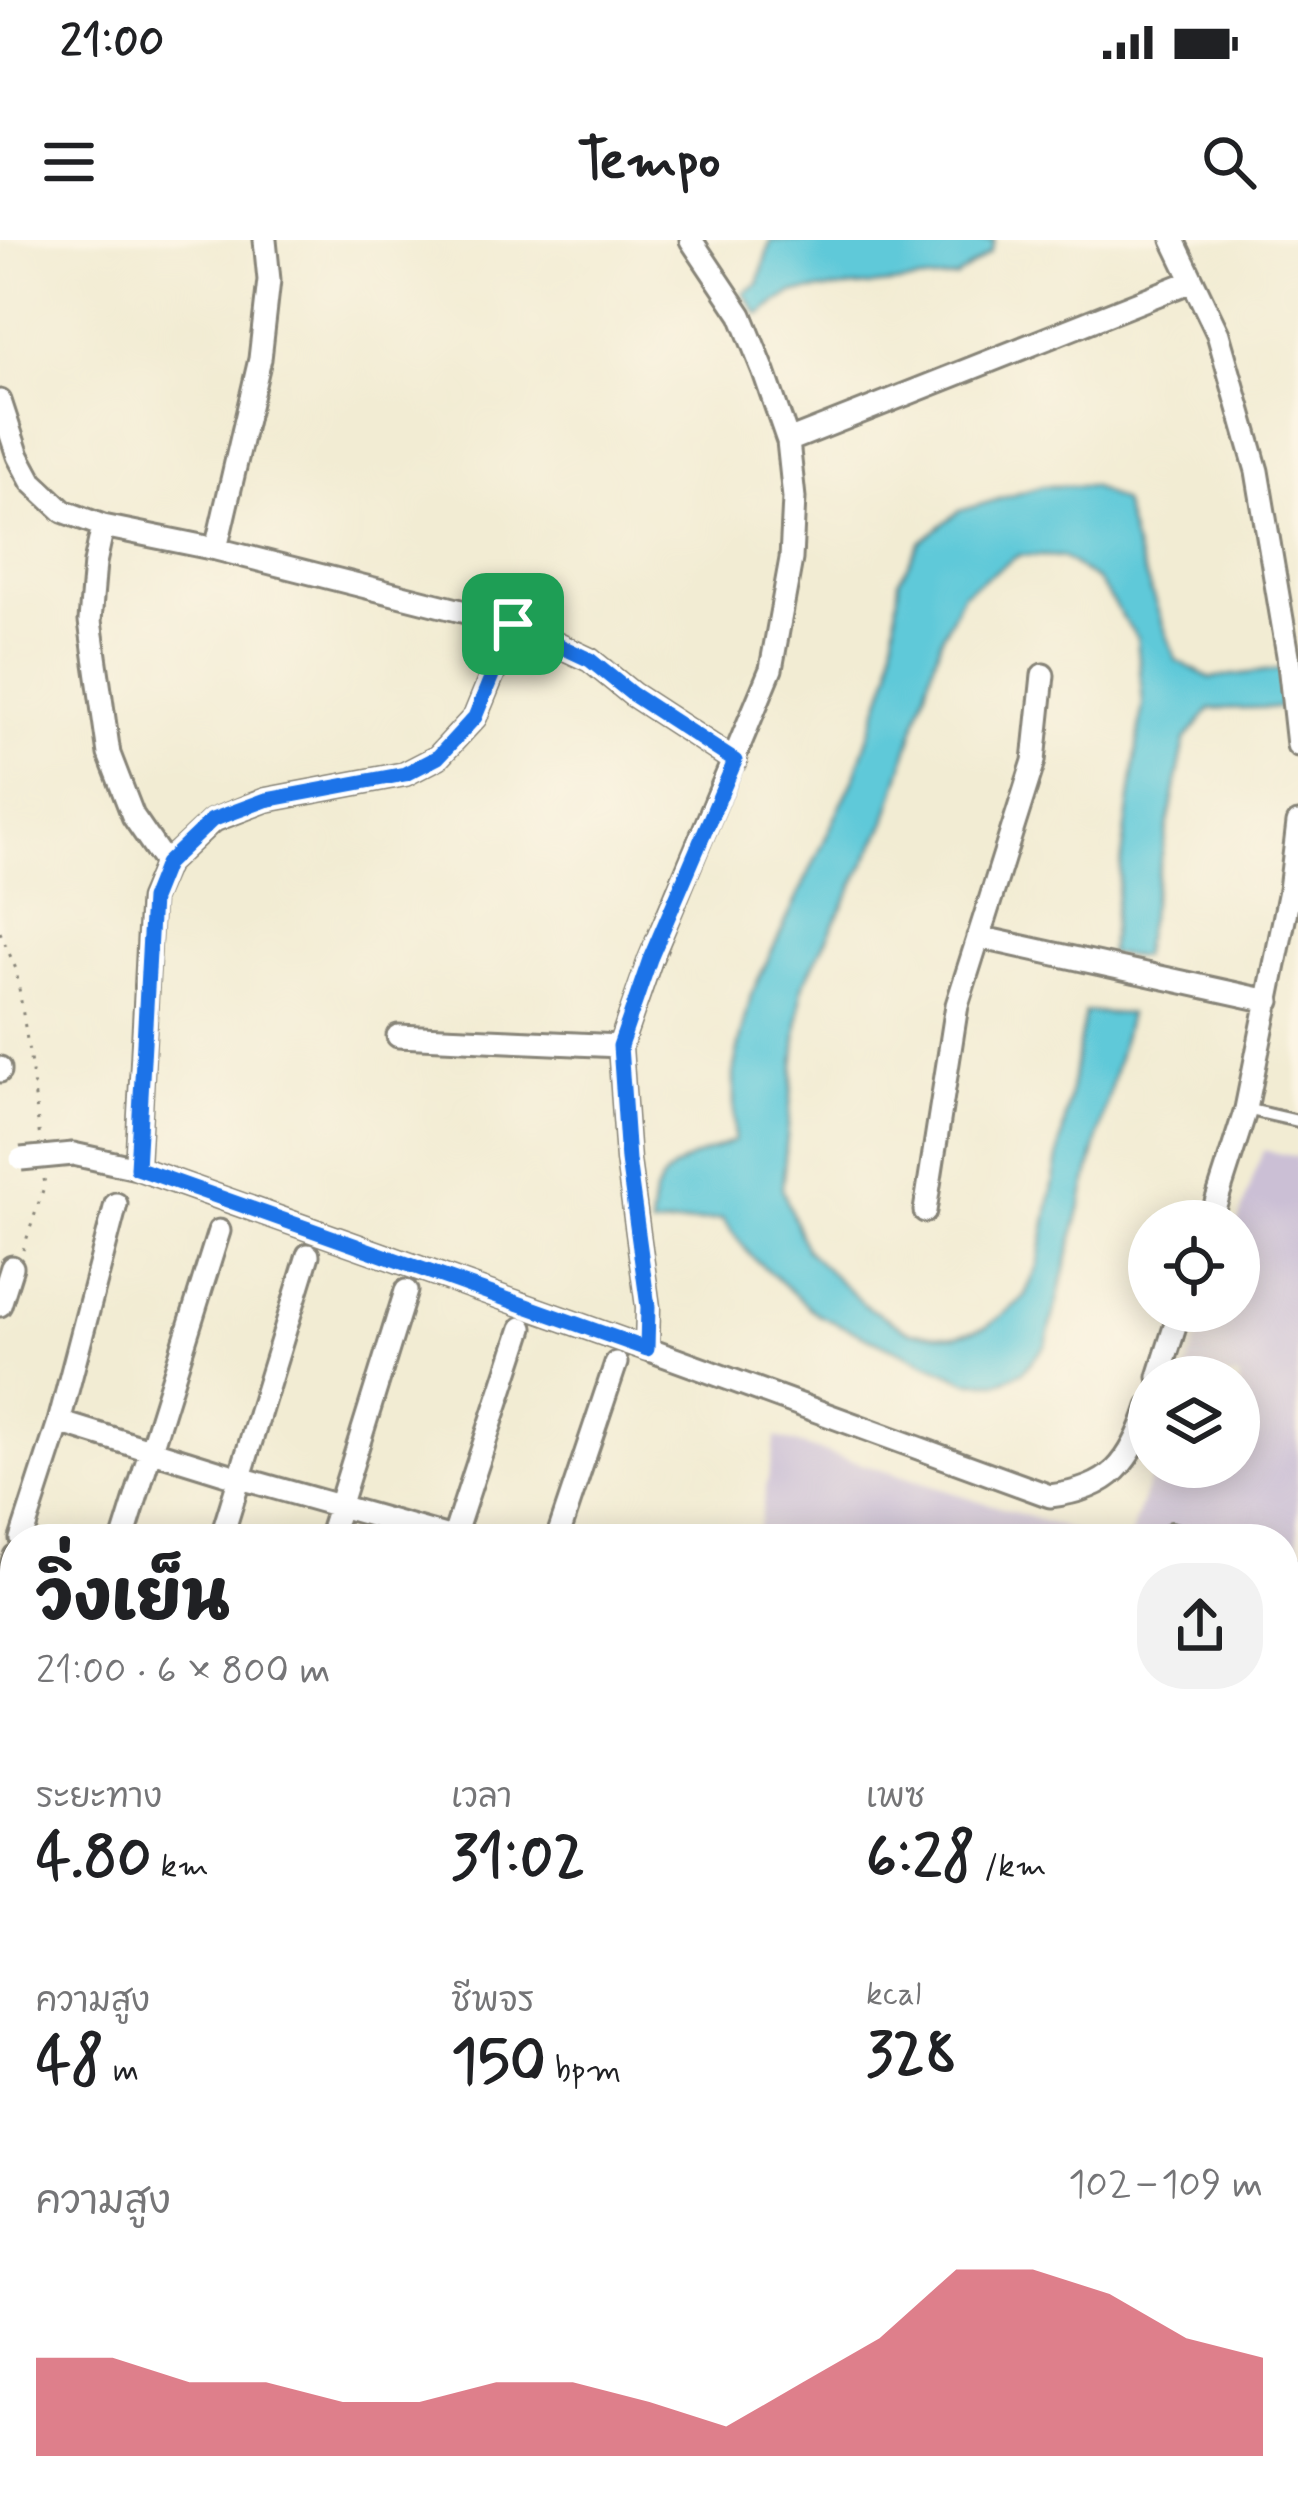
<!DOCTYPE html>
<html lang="th">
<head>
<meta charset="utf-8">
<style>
	:root { --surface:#fff; --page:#f2f2f2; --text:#202124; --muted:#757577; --accent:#d1495b }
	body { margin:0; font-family:Mynerve,"Playpen Sans Thai",sans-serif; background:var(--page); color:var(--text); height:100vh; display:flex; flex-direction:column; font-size:45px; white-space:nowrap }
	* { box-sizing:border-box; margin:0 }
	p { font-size:39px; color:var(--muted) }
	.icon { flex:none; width:66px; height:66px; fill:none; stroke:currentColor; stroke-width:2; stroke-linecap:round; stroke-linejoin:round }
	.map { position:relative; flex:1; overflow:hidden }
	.drawer { position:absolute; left:0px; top:1284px; width:1299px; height:975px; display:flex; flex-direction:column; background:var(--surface); border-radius:48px 48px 0 0; box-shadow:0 6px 30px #0003 }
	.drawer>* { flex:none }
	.buttons { position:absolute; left:1128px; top:960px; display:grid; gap:24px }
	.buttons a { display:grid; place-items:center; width:132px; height:132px; border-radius:50%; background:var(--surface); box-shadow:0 6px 30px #0003; font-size:60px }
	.pin { position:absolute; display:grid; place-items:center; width:102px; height:102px; color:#fff; margin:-51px; border-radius:24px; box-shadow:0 6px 18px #0006 }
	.round { display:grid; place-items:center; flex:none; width:126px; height:126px; border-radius:48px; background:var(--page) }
	.head { display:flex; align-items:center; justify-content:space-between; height:204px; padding:0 36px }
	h1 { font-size:66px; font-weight:800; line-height:90px }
	.metrics { display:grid; grid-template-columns:repeat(3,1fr); gap:18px; height:204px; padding:12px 36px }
	.metrics div { display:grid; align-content:center }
	.metrics b { font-size:60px; font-weight:800 }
	.metrics small { font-size:33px; font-weight:400 }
	.metrics p { font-size:33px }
	.chart { height:336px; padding:24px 36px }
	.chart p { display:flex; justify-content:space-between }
	.chart svg { width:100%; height:216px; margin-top:12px; fill:var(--accent); opacity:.7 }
	.status { display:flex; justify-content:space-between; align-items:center; height:84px; padding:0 60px; background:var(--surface); direction:ltr }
	.status svg { height:33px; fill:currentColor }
	header { display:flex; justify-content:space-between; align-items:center; height:156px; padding:0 36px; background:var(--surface); font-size:54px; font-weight:800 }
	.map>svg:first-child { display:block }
	.industrial { fill:#cbbfd5 }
	.water { fill:#5fc9d9; stroke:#3e727a; stroke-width:3 }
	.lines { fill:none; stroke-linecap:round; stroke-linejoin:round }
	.river { stroke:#5fc9d9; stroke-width:33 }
	.service-casing { stroke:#878478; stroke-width:16 }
	.minor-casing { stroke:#878478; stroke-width:27 }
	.path { stroke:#878478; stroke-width:3; stroke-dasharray:3 9; stroke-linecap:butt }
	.service { stroke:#fff; stroke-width:10 }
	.minor { stroke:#fff; stroke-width:21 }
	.minor-bridge-casing { stroke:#878478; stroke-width:27; stroke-linecap:butt }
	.minor-bridge { stroke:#fff; stroke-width:21 }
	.route-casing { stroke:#fff; stroke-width:24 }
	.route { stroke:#1a73e8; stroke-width:15 }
</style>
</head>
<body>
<div class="status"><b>21:00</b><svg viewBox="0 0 49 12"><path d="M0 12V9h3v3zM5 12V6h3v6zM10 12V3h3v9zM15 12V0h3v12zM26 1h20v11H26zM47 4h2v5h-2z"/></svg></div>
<header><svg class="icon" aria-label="menu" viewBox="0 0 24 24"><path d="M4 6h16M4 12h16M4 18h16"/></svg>Tempo<svg class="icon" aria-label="search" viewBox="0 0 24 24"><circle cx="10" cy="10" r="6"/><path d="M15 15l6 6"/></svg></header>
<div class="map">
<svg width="1298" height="2258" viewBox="0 0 1298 2258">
	<rect width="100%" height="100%" fill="#fcf5e5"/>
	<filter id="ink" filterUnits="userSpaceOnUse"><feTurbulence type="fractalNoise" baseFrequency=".00833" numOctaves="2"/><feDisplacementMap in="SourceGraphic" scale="24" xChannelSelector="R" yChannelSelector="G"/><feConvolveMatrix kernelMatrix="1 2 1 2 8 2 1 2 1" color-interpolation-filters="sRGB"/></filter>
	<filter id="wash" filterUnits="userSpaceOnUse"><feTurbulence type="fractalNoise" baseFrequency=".004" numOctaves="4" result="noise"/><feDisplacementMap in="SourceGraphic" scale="48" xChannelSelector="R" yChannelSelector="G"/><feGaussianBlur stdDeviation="2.7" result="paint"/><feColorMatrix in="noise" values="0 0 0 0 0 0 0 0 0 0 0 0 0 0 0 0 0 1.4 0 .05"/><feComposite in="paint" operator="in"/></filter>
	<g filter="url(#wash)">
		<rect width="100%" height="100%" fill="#f2ecd3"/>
		<path class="industrial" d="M 1263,910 L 1298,917 L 1298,2258 L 1060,2258 L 1063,2244 L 1284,2244 L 1284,1299 L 1129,1299 L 1154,1227 L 1239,1227 L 1239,1137 L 1184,1137 L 1207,1071 L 1239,1071 L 1238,981 Z
			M 776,1197 L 1100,1299 L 756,1299 Z"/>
		<path class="water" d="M 771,0 L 995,0 L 991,12 L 956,38 L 791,53 L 759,75 L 743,53 L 758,44 Z
			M 1043,246 L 1091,246 L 1122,262 L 1133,302 L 1176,420 L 1210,438 L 1298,427 L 1298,467 L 1210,469 L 1185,500 L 1141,717 L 1109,714 L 1143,463 L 1137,398 L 1098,341 L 1062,317 L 1019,315 L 963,353 L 941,399 L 886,582 L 802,747 L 782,948 L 806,1010 L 867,1067 L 911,1092 L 955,1096 L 986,1087 L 1023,1059 L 1038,1026 L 1085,772 L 1129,774 L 1046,1105 L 1023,1131 L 1000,1142 L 969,1142 L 818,1075 L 751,1016 L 722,979 L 652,987 C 647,926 687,921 734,901 L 734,827 L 751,755 L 855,536 L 891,430 L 899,340 L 920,302 L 959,271 Z"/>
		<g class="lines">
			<path class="river" d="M 0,2189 L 15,2189
				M 245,2244 L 275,2258"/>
		</g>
	</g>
	<g filter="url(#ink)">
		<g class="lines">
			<defs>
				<path id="service" d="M 1246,869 L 1298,881
					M 1171,1288 L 1207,1299
					M 1284,1323 L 1298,1328
					M 1284,1570 L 1298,1575
					M 1284,1668 L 1298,1673
					M 1284,2122 L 1298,2127
					M 1284,2194 L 1298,2198
					M 913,2258 L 918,2244"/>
				<path id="minor" d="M 1173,0 L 1218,94 L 1257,231 L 1288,415 L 1298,505
					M 0,161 L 18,216 L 32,242 L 63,271 L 103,286 L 216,309 L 513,384 L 590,420 L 632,454 L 735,521
					M 788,201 L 1192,41
					M 103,286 L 95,323 L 90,381 L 109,514 L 133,576 L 166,624
					M 216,309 L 260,119 L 269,40 L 265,0
					M 978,697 L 1269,761
					M 398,796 L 620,806
					M 0,828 L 0,831
					M 73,914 L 137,928 L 647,1109 L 1050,1256 C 1111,1249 1131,1223 1149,1167
					M 137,928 L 151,659 L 166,624 L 212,581 L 266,560 L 405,534 L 438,517 L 475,477 L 513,384
					M 925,971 L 957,765 L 1034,521 L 1043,435
					M 1210,981 L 1246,869 L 1290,650 L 1298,583
					M 0,1065 L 12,1027
					M 647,1109 L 648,1067 L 628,920 L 620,806 L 650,720 L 771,429 L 791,319 L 794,258 L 788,201 L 764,132 L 741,75 L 691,0
					M 1159,1137 L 1180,1071
					M 59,1182 L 240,1238 L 456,1299
					M 21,1299 L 59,1182 L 116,964
					M 123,1299 L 219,991
					M 221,1299 L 308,1015
					M 329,1299 L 406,1051
					M 453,1299 L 522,1088
					M 557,1299 L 616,1123
					M 0,1361 L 15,1316
					M 1284,1472 L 1298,1432
					M 2,1702 L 15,1660
					M 0,1881 L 15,1735
					M 0,2143 L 15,2143
					M 139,2258 L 142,2244
					M 1089,2258 L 1093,2244"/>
			</defs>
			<use href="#service" class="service-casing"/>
			<use href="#minor" class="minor-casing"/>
			<path class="path" d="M 0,692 L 16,729 L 32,832 L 40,900
				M 23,1010 L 45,944 L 44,939
				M 0,2179 L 15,2178
				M 276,2244 L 306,2258"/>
			<use href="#service" class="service"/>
			<use href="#minor" class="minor"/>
			<defs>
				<path id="minor-bridge" d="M 21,919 L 73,914"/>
			</defs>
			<use href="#minor-bridge" class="minor-bridge-casing"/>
			<use href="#minor-bridge" class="minor-bridge"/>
		</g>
	</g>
	<g class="lines" filter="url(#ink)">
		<defs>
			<path id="route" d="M 513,384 L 590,420 L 632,454 L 735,521 L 650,719 L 620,806 L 628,920 L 648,1067 L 647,1109 L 137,928 L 152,659 L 166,624 L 212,580 L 266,560 L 405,534 L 438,517 L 475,477 Z"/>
		</defs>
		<use href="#route" class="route-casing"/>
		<use href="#route" class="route"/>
	</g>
</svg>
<div class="buttons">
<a><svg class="icon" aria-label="locate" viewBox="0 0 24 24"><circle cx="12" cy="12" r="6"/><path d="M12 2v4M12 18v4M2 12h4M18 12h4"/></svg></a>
<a><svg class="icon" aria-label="layers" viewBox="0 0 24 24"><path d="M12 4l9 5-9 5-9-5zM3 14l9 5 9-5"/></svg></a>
</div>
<div class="pin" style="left:513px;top:384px;background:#1e9e55"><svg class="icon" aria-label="arrive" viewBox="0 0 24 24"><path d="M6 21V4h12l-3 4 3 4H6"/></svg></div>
<section class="drawer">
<div class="head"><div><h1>วิ่งเย็น</h1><p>21:00 · 6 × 800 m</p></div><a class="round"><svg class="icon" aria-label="share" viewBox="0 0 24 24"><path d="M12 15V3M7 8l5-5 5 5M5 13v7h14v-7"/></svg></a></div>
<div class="metrics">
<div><p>ระยะทาง</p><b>4.80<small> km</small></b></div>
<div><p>เวลา</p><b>31:02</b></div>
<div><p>เพซ</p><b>6:28<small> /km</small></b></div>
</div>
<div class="metrics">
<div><p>ความสูง</p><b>48<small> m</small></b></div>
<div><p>ชีพจร</p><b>150<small> bpm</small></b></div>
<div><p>kcal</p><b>328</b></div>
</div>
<div class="chart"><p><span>ความสูง</span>102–109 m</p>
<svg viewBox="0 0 160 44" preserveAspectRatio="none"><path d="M0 44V24L10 24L20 29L30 29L40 33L50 33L60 29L70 29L80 33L90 38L100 29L110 20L120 6L130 6L140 11L150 20L160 24V44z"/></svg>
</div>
</section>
</div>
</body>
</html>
